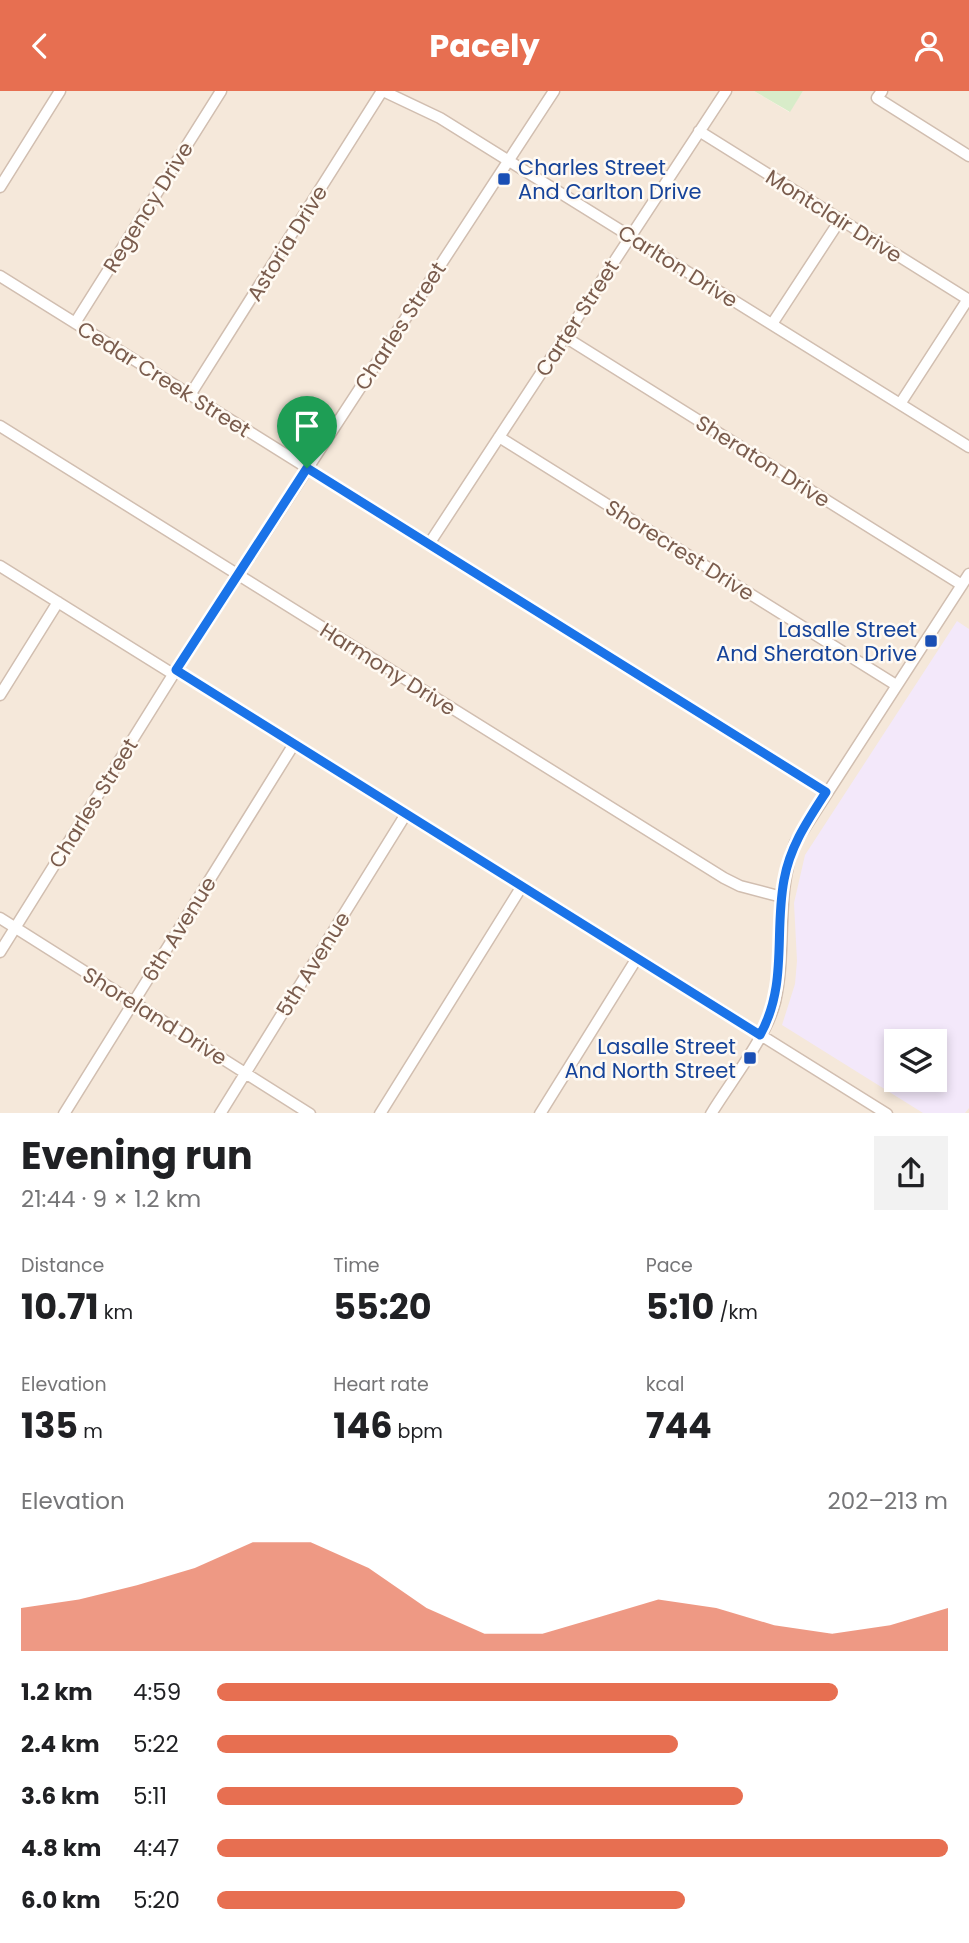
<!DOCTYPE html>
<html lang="en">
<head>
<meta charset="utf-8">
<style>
	:root { --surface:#fff; --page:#f2f2f2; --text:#202124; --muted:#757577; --accent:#e76f51 }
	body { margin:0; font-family:Poppins,sans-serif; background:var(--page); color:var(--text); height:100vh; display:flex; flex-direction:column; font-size:26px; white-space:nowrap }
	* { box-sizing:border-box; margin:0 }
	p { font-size:23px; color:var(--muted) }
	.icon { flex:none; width:38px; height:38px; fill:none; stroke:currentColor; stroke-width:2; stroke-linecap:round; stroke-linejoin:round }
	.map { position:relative; height:1022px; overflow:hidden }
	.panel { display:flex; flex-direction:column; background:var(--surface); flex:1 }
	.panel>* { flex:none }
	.controls { position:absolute; left:884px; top:938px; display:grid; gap:14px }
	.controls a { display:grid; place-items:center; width:63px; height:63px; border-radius:0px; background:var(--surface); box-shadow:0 4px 10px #0003; font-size:35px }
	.pin { position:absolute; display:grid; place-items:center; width:60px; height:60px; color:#fff; margin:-72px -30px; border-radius:50% 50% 50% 0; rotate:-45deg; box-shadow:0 0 7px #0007 }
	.pin .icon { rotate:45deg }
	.round { display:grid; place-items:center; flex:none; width:74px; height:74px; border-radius:0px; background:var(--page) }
	.head { display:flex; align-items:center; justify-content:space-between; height:119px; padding:0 21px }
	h1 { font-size:38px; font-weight:700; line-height:52px }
	.metrics { display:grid; grid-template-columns:repeat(3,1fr); gap:10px; height:119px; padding:7px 21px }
	.metrics div { display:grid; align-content:center }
	.metrics b { font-size:35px; font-weight:700 }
	.metrics small { font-size:19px; font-weight:400 }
	.metrics p { font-size:19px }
	.chart { height:196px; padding:14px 21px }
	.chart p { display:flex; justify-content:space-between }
	.chart svg { width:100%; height:126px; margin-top:7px; fill:var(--accent); opacity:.7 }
	ul { padding:0 21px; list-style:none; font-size:23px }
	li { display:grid; grid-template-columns:112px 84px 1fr; align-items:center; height:52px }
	li i { height:18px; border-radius:9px; background:var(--accent) }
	header { display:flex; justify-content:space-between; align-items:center; height:91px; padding:0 21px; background:var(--accent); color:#fff; font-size:32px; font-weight:700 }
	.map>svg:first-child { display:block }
	.residential { fill:#f5e8da; fill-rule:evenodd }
	.education { fill:#f3e8fa; fill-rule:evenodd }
	.green { fill:#d8ecc9 }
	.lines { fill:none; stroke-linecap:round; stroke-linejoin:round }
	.minor-casing { stroke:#d1beb0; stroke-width:13 }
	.minor { stroke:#fff; stroke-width:10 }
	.route-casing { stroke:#fff; stroke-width:14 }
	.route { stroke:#1a73e8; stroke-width:9 }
	.transit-dot { fill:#1a4fb4; stroke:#fffaf3; stroke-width:2.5 }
	.labels { text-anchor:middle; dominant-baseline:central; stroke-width:5; stroke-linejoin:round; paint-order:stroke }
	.transit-label { font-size:21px; fill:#164399; stroke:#fffaf3; text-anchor:end }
	.street-label { font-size:21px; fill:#7a5c4d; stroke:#fffaf3 }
</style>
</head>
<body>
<header><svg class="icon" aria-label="back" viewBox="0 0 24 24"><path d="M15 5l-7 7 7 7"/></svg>Pacely<svg class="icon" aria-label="person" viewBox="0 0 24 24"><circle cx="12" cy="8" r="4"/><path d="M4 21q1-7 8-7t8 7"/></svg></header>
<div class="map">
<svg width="969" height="1023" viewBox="0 0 969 1023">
	<rect width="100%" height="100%" fill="#fdf6ec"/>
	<path class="residential" d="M 0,0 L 754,0 L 789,21 L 803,0 L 969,0 L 969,1022 L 0,1023 ZM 896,950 L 934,950 L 934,989 L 896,989 Z"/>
	<path class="education" d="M 957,530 L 969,538 L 969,1017 L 965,1022 L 923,1022 L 782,934 L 795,893 L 797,870 L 794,812 L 805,764 ZM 896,950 L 934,950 L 934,989 L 896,989 Z"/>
	<path class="green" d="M 754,0 L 803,0 L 790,21 Z"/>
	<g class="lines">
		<defs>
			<path id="minor" d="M 383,0 L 440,27 L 969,356
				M 882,0 L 877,7 L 969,65
				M 699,40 L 969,209
				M 0,96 L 60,0
				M 0,185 L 826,701
				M 75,232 L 221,0
				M 772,233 L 840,129
				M 565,246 L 962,494
				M 190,304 L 382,0
				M 900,313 L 968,208
				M 0,335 L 724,787 L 740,795 L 782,806
				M 499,346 L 896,594
				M 429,453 L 726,0
				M 0,475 L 173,583
				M 176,579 L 887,1023
				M 0,604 L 58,511
				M 0,827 L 310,1023
				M 0,861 L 176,579 L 554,0
				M 64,1023 L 294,653
				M 220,1023 L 406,723
				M 380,1023 L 522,795
				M 540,1023 L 637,867
				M 711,1023 C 731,990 766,947 775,911 C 787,858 775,803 795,752 L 969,483"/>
		</defs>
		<use href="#minor" class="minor-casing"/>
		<use href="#minor" class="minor"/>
	</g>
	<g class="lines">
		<defs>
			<path id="route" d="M 307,377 L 826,701 C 808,729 790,755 784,789 C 774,842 788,894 760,944 L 176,579 Z"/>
		</defs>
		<use href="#route" class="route-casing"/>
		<use href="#route" class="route"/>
	</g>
	<g class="transit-dot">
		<rect x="497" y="81" width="14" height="14" rx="3.5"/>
		<rect x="924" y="543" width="14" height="14" rx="3.5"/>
		<rect x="743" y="960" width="14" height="14" rx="3.5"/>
	</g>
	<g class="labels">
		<g class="transit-label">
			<text x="518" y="76" text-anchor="start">Charles Street<tspan x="518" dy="24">And Carlton Drive</tspan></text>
			<text x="917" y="538">Lasalle Street<tspan x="917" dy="24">And Sheraton Drive</tspan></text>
			<text x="736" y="955">Lasalle Street<tspan x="736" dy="24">And North Street</tspan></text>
		</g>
		<g class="street-label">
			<text transform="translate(148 116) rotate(-58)">Regency Drive</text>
			<text transform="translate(834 125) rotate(32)">Montclair Drive</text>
			<text transform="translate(287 152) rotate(-58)">Astoria Drive</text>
			<text transform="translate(678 175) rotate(32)">Carlton Drive</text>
			<text transform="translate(577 227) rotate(-57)">Carter Street</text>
			<text transform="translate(400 235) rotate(-57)">Charles Street</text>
			<text transform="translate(164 288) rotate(32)">Cedar Creek Street</text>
			<text transform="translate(763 370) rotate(32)">Sheraton Drive</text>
			<text transform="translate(680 459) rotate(32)">Shorecrest Drive</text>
			<text transform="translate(388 578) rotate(32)">Harmony Drive</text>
			<text transform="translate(93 712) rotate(-58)">Charles Street</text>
			<text transform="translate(179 838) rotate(-58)">6th Avenue</text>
			<text transform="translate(313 873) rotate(-58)">5th Avenue</text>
			<text transform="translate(155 925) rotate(32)">Shoreland Drive</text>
		</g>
	</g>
</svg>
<div class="controls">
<a><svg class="icon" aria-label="layers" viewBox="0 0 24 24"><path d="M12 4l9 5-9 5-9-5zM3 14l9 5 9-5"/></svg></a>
</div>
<div class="pin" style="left:307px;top:377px;background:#1e9e55"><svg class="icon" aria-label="arrive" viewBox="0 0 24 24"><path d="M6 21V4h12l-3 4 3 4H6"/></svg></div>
</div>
<section class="panel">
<div class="head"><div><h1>Evening run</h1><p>21:44 · 9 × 1.2 km</p></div><a class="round"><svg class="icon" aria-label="share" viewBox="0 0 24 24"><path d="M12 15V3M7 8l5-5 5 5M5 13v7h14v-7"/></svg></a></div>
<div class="metrics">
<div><p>Distance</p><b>10.71<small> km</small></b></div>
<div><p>Time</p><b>55:20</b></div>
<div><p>Pace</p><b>5:10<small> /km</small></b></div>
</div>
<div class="metrics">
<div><p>Elevation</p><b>135<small> m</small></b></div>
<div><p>Heart rate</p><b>146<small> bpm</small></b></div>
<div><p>kcal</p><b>744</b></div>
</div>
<div class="chart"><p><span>Elevation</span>202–213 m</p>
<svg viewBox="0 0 160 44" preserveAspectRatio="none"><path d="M0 44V29L10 26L20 21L30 15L40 6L50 6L60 15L70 29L80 38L90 38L100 32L110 26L120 29L130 35L140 38L150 35L160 29V44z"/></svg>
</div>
<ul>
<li><b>1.2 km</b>4:59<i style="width:85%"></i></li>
<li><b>2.4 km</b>5:22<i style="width:63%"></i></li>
<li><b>3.6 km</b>5:11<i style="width:72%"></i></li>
<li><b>4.8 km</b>4:47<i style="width:100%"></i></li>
<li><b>6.0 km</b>5:20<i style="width:64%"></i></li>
</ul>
</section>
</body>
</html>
